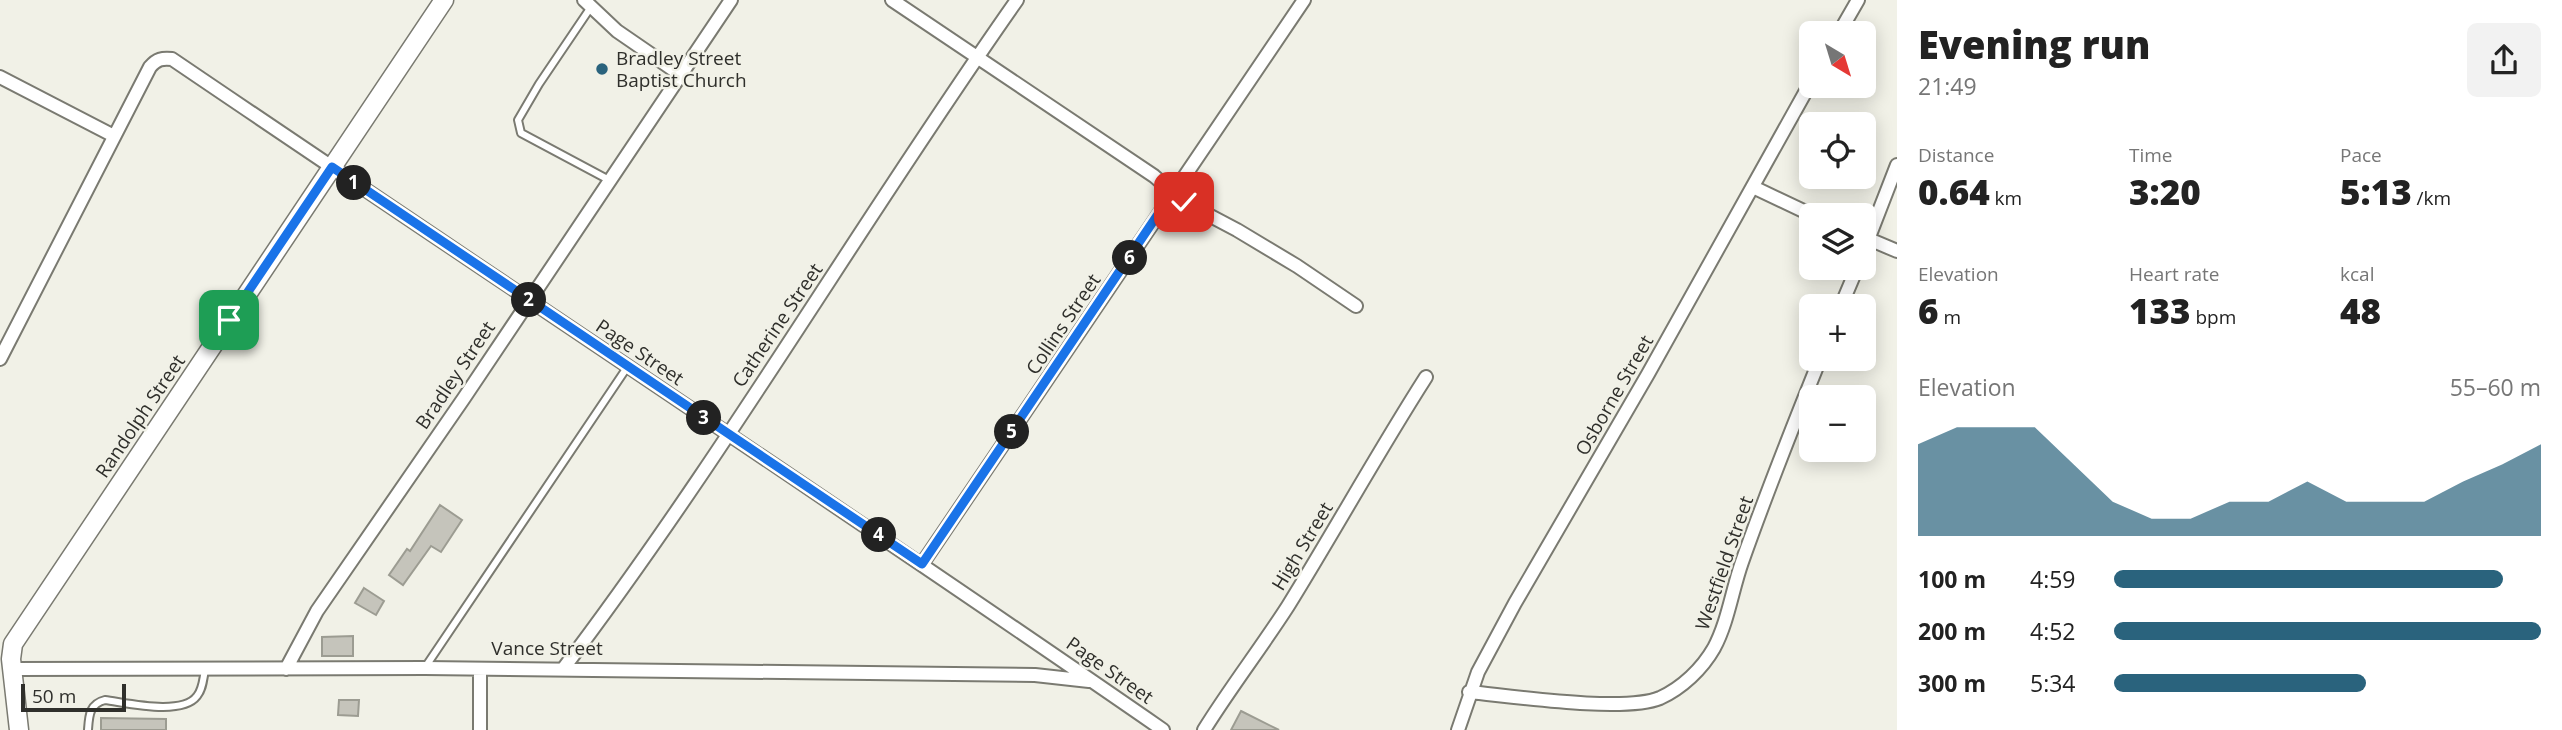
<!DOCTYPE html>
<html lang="en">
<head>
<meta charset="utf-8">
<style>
	:root { --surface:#fff; --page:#f2f2f2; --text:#222; --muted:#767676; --accent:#2a637d }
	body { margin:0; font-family:"Open Sans",sans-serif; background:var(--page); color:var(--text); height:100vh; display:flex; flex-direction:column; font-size:26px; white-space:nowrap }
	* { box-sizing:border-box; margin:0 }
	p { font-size:23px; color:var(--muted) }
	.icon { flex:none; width:38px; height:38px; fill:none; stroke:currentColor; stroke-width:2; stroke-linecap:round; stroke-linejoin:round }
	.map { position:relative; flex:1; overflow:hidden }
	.side { display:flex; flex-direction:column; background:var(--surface); width:665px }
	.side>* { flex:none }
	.needle { width:46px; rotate:142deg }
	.tools { position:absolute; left:1799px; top:21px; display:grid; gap:14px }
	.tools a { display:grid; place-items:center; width:77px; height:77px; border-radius:10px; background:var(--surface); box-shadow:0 4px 18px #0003; font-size:35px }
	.scale { position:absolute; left:21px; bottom:18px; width:105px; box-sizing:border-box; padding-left:7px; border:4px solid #2f2f2b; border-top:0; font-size:19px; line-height:24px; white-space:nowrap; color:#2f2f2b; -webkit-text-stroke:5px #f1f1e7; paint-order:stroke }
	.pin { position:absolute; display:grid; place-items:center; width:60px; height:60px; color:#fff; margin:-30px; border-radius:14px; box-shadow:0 4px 10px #0006 }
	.km { position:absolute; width:35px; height:35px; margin:-18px; border-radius:50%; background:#222; color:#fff; font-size:19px; line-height:35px; text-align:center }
	.round { display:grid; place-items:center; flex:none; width:74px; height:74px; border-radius:10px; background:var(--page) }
	.overview { display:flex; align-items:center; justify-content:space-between; height:119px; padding:0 21px }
	h1 { font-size:38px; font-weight:800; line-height:52px }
	.stats { display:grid; grid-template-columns:repeat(3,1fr); gap:10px; height:119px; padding:7px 21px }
	.stats div { display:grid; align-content:center }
	.stats b { font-size:35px; font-weight:800 }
	.stats small { font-size:19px; font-weight:400 }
	.stats p { font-size:19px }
	.chart { height:196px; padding:14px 21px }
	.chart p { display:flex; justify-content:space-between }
	.chart svg { width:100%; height:126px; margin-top:7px; fill:var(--accent); opacity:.7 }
	ul { padding:0 21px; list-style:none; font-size:23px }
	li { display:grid; grid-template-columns:112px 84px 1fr; align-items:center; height:52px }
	li i { height:18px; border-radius:9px; background:var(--accent) }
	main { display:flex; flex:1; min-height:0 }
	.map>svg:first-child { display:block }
	.building { fill:#c5c4bb; stroke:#9c9c92; stroke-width:2 }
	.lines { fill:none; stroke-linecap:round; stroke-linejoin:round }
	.lane-casing { stroke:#7a7a71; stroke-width:10 }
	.street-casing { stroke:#7a7a71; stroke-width:16 }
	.secondary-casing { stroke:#7a7a71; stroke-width:21 }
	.lane { stroke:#fff; stroke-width:6 }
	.street { stroke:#fff; stroke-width:12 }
	.secondary { stroke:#fff; stroke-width:18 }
	.route-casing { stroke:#fff; stroke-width:14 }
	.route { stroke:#1a73e8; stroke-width:9 }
	.poi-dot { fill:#2a637d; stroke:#f1f1e7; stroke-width:2.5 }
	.labels { text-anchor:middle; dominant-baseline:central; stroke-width:5; stroke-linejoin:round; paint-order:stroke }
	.poi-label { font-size:19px; fill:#2f2f2b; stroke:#f1f1e7; text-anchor:start }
	.street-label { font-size:19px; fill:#2f2f2b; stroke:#f1f1e7 }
</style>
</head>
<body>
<main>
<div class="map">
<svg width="1897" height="730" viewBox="0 0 1897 730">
	<rect width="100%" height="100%" fill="#f1f1e7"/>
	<path class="building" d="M 440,505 L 462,520 L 441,552 L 431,546 L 403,585 L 389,575 L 407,549 L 410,551 Z
		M 364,588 L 384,601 L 376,615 L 355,603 Z
		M 353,636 L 353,656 L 322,656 L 322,637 Z
		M 339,700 L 359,700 L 358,716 L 338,715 Z
		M 1241,711 L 1279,730 L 1231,730 Z
		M 101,718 L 166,719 L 166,730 L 101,730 Z"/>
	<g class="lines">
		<defs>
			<path id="lane" d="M 591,7 L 539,84 L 518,120 L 521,133 L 609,180
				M 426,666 L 628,366
				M 88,730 C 89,716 89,704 105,700 C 128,703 182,716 197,696 C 203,689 203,679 205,670"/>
			<path id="street" d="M 584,0 L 617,31 L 681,75
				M 892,0 L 1154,176 L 1184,202 L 1237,230 L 1297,266 L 1356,306
				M 1839,33 L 1858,0
				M 0,77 L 114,136
				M 1753,187 L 1812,215
				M 1864,237 L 1897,251
				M 1864,250 L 1897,165
				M 1841,306 L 1857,268
				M 0,359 L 150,67 C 157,59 162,58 172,59 C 502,283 835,503 1163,730
				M 922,564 L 1304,0
				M 13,669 L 425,668 L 1035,675 L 1089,681
				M 286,669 L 317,611 L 464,398 L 731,0
				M 480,669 L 480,730
				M 563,669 C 726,454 862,220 1017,0
				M 1469,692 C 1511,696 1624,713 1660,698 C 1682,688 1702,669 1714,648 C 1728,622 1732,590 1742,562 C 1766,494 1793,426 1820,359
				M 1204,730 C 1230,688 1261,648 1288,606 C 1335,530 1378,452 1426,377
				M 1458,730 L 1478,672 L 1515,603 L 1648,374 L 1811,82"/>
			<path id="secondary" d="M 19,730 L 11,659 L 13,644 L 444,0"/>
		</defs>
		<use href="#lane" class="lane-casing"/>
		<use href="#street" class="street-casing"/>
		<use href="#secondary" class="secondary-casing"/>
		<use href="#lane" class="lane"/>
		<use href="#street" class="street"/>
		<use href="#secondary" class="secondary"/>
	</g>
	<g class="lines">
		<defs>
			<path id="route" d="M 229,320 L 332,167 L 922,564 L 1173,192 L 1184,202"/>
		</defs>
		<use href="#route" class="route-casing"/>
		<use href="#route" class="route"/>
	</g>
	<circle class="poi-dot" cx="602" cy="69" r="7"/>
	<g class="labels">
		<g class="poi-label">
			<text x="616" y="58">Bradley Street<tspan x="616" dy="22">Baptist Church</tspan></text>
		</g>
		<g class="street-label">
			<text transform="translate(1063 324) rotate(-56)">Collins Street</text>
			<text transform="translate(777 325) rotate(-56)">Catherine Street</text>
			<text transform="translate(640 352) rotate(34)">Page Street</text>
			<text transform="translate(455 375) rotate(-56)">Bradley Street</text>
			<text transform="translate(1614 395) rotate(-60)">Osborne Street</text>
			<text transform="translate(140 416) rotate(-56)">Randolph Street</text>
			<text transform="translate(1302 546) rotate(-59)">High Street</text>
			<text transform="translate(1724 563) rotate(-71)">Westfield Street</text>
			<text x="547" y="648">Vance Street</text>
			<text transform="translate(1110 670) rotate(35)">Page Street</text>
		</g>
	</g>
</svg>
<div class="tools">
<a><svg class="needle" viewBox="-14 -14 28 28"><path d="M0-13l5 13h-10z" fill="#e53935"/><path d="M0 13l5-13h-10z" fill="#767676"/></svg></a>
<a><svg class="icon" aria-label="locate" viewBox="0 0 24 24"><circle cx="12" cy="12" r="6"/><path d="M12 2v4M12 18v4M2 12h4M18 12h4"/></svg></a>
<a><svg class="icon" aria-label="layers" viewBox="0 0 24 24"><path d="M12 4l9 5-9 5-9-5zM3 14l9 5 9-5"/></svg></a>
<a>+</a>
<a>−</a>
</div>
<div class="scale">50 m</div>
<div class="pin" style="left:229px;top:320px;background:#1e9e55"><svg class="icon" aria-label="arrive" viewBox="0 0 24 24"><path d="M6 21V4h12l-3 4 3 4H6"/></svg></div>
<div class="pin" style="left:1184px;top:202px;background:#d93025"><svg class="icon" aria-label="check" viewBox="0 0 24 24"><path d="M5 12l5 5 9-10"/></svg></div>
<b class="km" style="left:354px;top:183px">1</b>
<b class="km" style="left:529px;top:300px">2</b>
<b class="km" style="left:704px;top:418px">3</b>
<b class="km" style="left:879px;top:535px">4</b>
<b class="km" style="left:1012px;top:432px">5</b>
<b class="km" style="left:1130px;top:258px">6</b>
</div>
<section class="side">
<div class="overview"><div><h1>Evening run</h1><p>21:49</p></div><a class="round"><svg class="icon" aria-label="share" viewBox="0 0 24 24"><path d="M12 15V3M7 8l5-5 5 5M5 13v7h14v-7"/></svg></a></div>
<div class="stats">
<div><p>Distance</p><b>0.64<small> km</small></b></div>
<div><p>Time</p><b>3:20</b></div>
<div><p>Pace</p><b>5:13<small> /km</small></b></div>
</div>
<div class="stats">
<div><p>Elevation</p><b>6<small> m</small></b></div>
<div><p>Heart rate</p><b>133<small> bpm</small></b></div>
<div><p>kcal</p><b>48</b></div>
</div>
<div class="chart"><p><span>Elevation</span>55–60 m</p>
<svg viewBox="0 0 160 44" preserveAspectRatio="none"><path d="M0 44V12L10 6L20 6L30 6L40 19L50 32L60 38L70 38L80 32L90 32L100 25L110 32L120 32L130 32L140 25L150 19L160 12V44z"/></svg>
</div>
<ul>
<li><b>100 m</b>4:59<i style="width:91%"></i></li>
<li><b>200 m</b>4:52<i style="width:100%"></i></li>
<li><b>300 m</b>5:34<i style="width:59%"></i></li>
</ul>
</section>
</main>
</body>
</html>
